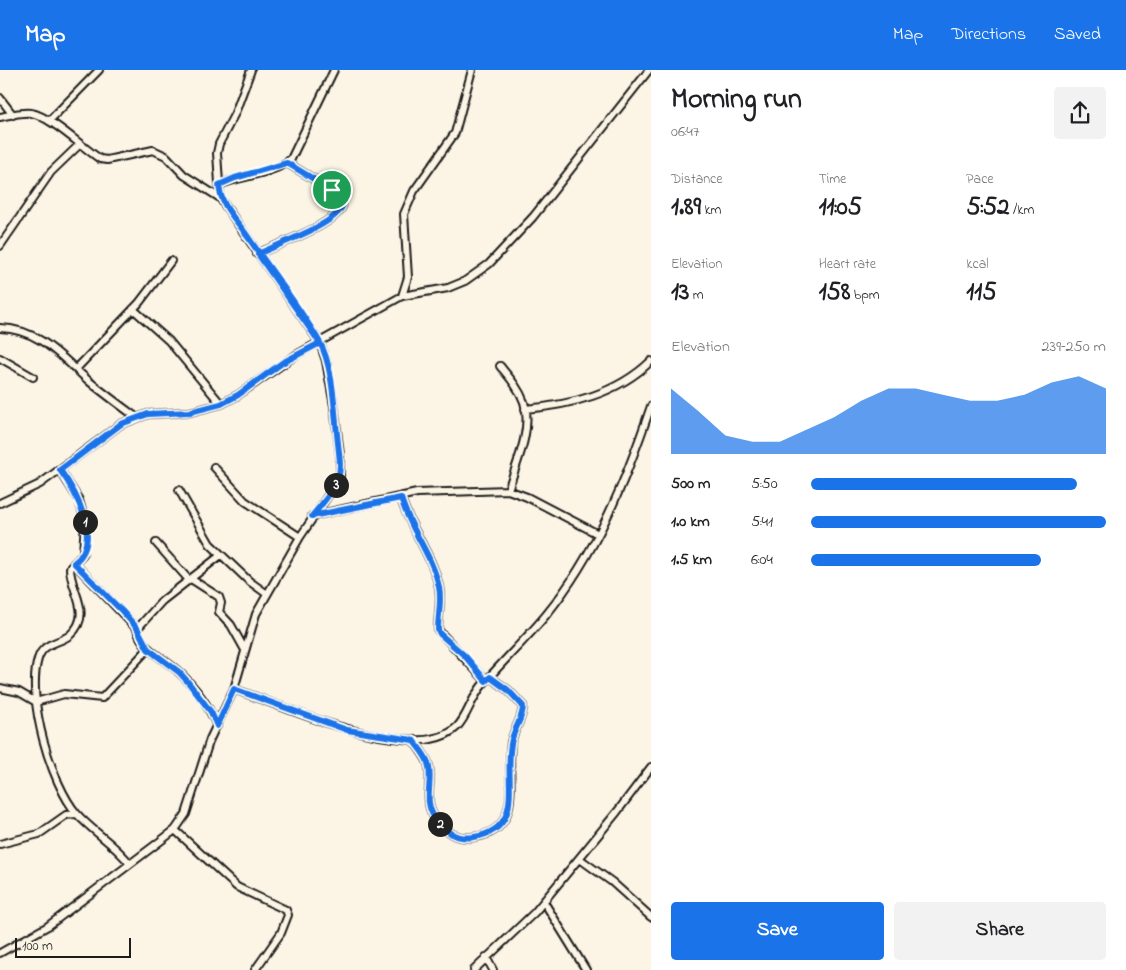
<!DOCTYPE html>
<html lang="en">
<head>
<meta charset="utf-8">
<style>
	:root { --surface:#fff; --page:#f2f2f2; --text:#202124; --muted:#757577; --accent:#1a73e8 }
	body { margin:0; font-family:"Indie Flower",sans-serif; background:var(--page); color:var(--text); height:100vh; display:flex; flex-direction:column; font-size:19px; white-space:nowrap }
	* { box-sizing:border-box; margin:0 }
	p { font-size:16px; color:var(--muted) }
	.icon { flex:none; width:28px; height:28px; fill:none; stroke:currentColor; stroke-width:2; stroke-linecap:round; stroke-linejoin:round }
	.map { position:relative; flex:1; overflow:hidden }
	.sheet { display:flex; flex-direction:column; background:var(--surface); width:475px }
	.sheet>* { flex:none }
	.scale { position:absolute; left:15px; bottom:12px; width:116px; box-sizing:border-box; padding-left:5px; border:2px solid #1c1c1c; border-top:0; font-size:14px; line-height:18px; white-space:nowrap; color:#1c1c1c; -webkit-text-stroke:4px #fcf5e5; paint-order:stroke }
	.pin { position:absolute; display:grid; place-items:center; width:42px; height:42px; color:#fff; margin:-21px; border:2px solid #fff; border-radius:50%; box-shadow:0 1px 5px #0007 }
	.km { position:absolute; width:25px; height:25px; margin:-12px; border-radius:50%; background:#222; color:#fff; font-size:14px; line-height:25px; text-align:center }
	.round { display:grid; place-items:center; flex:none; width:52px; height:52px; border-radius:5px; background:var(--page) }
	.headline { display:flex; align-items:center; justify-content:space-between; height:85px; padding:0 20px }
	h1 { font-size:28px; font-weight:800; line-height:38px }
	.stats { display:grid; grid-template-columns:repeat(3,1fr); gap:8px; height:85px; padding:5px 20px }
	.stats div { display:grid; align-content:center }
	.stats b { font-size:25px; font-weight:800 }
	.stats small { font-size:14px; font-weight:400 }
	.stats p { font-size:14px }
	.chart { height:140px; padding:10px 20px }
	.chart p { display:flex; justify-content:space-between }
	.chart svg { width:100%; height:90px; margin-top:5px; fill:var(--accent); opacity:.7 }
	.action { display:flex; gap:10px; margin-top:auto; padding:10px 20px }
	.action a { flex:1; height:58px; border-radius:5px; background:var(--accent); color:#fff; font-size:20px; font-weight:800; line-height:58px; text-align:center }
	.action a+a { background:var(--page); color:var(--text) }
	ul { padding:0 20px; list-style:none; font-size:16px }
	li { display:grid; grid-template-columns:80px 60px 1fr; align-items:center; height:38px }
	li i { height:12px; border-radius:6px; background:var(--accent) }
	header { display:flex; align-items:center; gap:30px; box-sizing:border-box; height:70px; padding:0 25px; background:var(--accent); color:#fff }
	header strong { font-size:24px }
	nav { display:flex; gap:28px; margin-inline-start:auto; font-size:18px }
	main { display:flex; flex:1; min-height:0 }
	.map>svg:first-child { display:block }
	.lines { fill:none; stroke-linecap:round; stroke-linejoin:round }
	.street-casing { stroke:#1c1c1c; stroke-width:10 }
	.street { stroke:#fcf5e5; stroke-width:6 }
	.route-casing { stroke:#fff; stroke-width:10 }
	.route { stroke:#1a73e8; stroke-width:6 }
</style>
</head>
<body>
<header>
<strong>Map</strong>
<nav><a>Map</a><a>Directions</a><a>Saved</a></nav>
</header>
<main>
<div class="map">
<svg width="651" height="900" viewBox="0 0 651 900">
	<rect width="100%" height="100%" fill="#fcf5e5"/>
	<filter id="ink" filterUnits="userSpaceOnUse"><feTurbulence type="fractalNoise" baseFrequency=".02" numOctaves="2"/><feDisplacementMap in="SourceGraphic" scale="10" xChannelSelector="R" yChannelSelector="G"/><feConvolveMatrix kernelMatrix="1 2 1 2 8 2 1 2 1" color-interpolation-filters="sRGB"/></filter>
	<g filter="url(#ink)">
		<g class="lines">
			<defs>
				<path id="street" d="M 0,28 L 13,45
					M 0,47 C 10,45 21,42 31,43 C 50,46 82,77 100,89 L 107,90 L 153,80 L 166,86 L 184,105 L 220,128
					M 49,51 L 99,0
					M 219,115 C 241,105 273,105 291,89 L 334,0
					M 0,176 L 51,102 L 79,75
					M 257,184 C 278,174 335,155 342,136 L 332,120 L 287,93
					M 402,226 L 448,218 L 465,211 L 489,194 L 533,147 L 649,0
					M 133,239 L 169,271 L 221,334
					M 0,258 C 40,259 62,288 90,312 C 105,324 121,336 136,347
					M 0,288 L 33,307
					M 500,296 C 509,307 519,318 524,332 C 533,359 516,394 508,420
					M 77,298 L 139,233 L 171,191
					M 525,339 C 571,335 617,324 651,291
					M 214,397 L 245,431 L 300,467
					M 60,400 L 79,430 L 85,451 L 83,484 L 70,498 C 70,521 94,544 70,565 C 58,574 43,572 38,589 C 26,628 51,714 77,744 C 93,762 115,774 130,794
					M 179,420 L 210,474 L 249,511 L 267,524
					M 401,428 C 410,459 432,484 439,517 C 442,531 438,545 438,560 L 486,611
					M 0,433 L 40,414 L 121,354 L 148,344 L 190,342 L 221,334 L 238,325 L 296,285 L 402,226 L 408,207 L 404,144 L 414,121 L 455,63 L 472,0
					M 312,446 L 417,423 L 508,420 L 527,427 L 598,464
					M 156,473 L 189,510
					M 74,493 L 137,559
					M 191,509 L 219,527 L 221,533 L 219,542 L 231,555 L 245,580
					M 0,618 L 19,622 L 36,632 L 64,624 L 102,628 L 148,579
					M 234,619 C 287,638 337,661 393,668 C 406,669 419,672 431,669 C 470,662 463,636 485,612 C 505,589 527,568 546,545 C 596,484 626,410 651,336
					M 217,656 C 209,636 195,617 179,602 C 164,588 142,580 137,559 L 162,531 L 221,485
					M 413,670 C 418,677 425,685 428,693 C 434,712 422,730 435,748 C 446,762 456,770 474,767 C 525,760 506,709 511,673 C 513,660 523,649 523,636 L 508,620 L 490,607
					M 175,760 L 237,817 L 286,840 L 288,845 L 281,863 L 255,900
					M 0,774 L 39,764 L 66,745 L 77,744
					M 580,789 L 612,812 L 651,847
					M 544,832 L 586,900
					M 0,883 L 48,856 L 175,760 L 186,744 L 210,669 L 234,619 L 256,544 L 300,467 L 340,408 L 340,385 L 334,336 L 326,291 L 320,273 L 220,128 L 217,83 L 219,74 L 235,43 L 251,0
					M 486,887 L 493,900
					M 474,900 L 535,842 L 617,742 L 651,697"/>
			</defs>
			<use href="#street" class="street-casing"/>
			<use href="#street" class="street"/>
		</g>
	</g>
	<g class="lines" filter="url(#ink)">
		<defs>
			<path id="route" d="M 332,120 L 342,136 C 335,155 278,174 258,184 L 320,273 L 282,293 L 238,325 L 221,334 L 190,342 L 148,344 L 121,354 L 60,400 C 76,422 103,471 74,493 L 122,541 L 137,558 L 148,579 L 179,602 L 188,612 L 211,642 L 217,656 L 234,619 L 347,660 L 413,670 C 418,677 426,685 428,693 C 434,712 422,730 435,748 C 446,762 456,770 474,767 C 528,759 502,706 512,669 C 515,657 523,648 523,636 L 508,620 L 490,607 L 486,611 L 465,586 L 440,564 L 438,560 C 438,545 442,531 439,517 C 432,484 410,460 401,428 L 312,446 C 349,403 340,405 336,353 C 334,329 331,291 319,271 C 298,235 271,201 248,167 C 236,149 221,137 219,115 L 235,108 L 287,93 L 332,120"/>
		</defs>
		<use href="#route" class="route-casing"/>
		<use href="#route" class="route"/>
	</g>
</svg>
<div class="scale">100 m</div>
<div class="pin" style="left:332px;top:120px;background:#1e9e55"><svg class="icon" aria-label="arrive" viewBox="0 0 24 24"><path d="M6 21V4h12l-3 4 3 4H6"/></svg></div>
<b class="km" style="left:85px;top:452px">1</b>
<b class="km" style="left:440px;top:754px">2</b>
<b class="km" style="left:336px;top:415px">3</b>
</div>
<section class="sheet">
<div class="headline"><div><h1>Morning run</h1><p>06:47</p></div><a class="round"><svg class="icon" aria-label="share" viewBox="0 0 24 24"><path d="M12 15V3M7 8l5-5 5 5M5 13v7h14v-7"/></svg></a></div>
<div class="stats">
<div><p>Distance</p><b>1.89<small> km</small></b></div>
<div><p>Time</p><b>11:05</b></div>
<div><p>Pace</p><b>5:52<small> /km</small></b></div>
</div>
<div class="stats">
<div><p>Elevation</p><b>13<small> m</small></b></div>
<div><p>Heart rate</p><b>158<small> bpm</small></b></div>
<div><p>kcal</p><b>115</b></div>
</div>
<div class="chart"><p><span>Elevation</span>239–250 m</p>
<svg viewBox="0 0 160 44" preserveAspectRatio="none"><path d="M0 44V12L10 23L20 35L30 38L40 38L50 32L60 26L70 18L80 12L90 12L100 15L110 18L120 18L130 15L140 9L150 6L160 12V44z"/></svg>
</div>
<ul>
<li><b>500 m</b>5:50<i style="width:90%"></i></li>
<li><b>1.0 km</b>5:41<i style="width:100%"></i></li>
<li><b>1.5 km</b>6:04<i style="width:78%"></i></li>
</ul>
<div class="action"><a>Save</a><a>Share</a></div>
</section>
</main>
</body>
</html>
